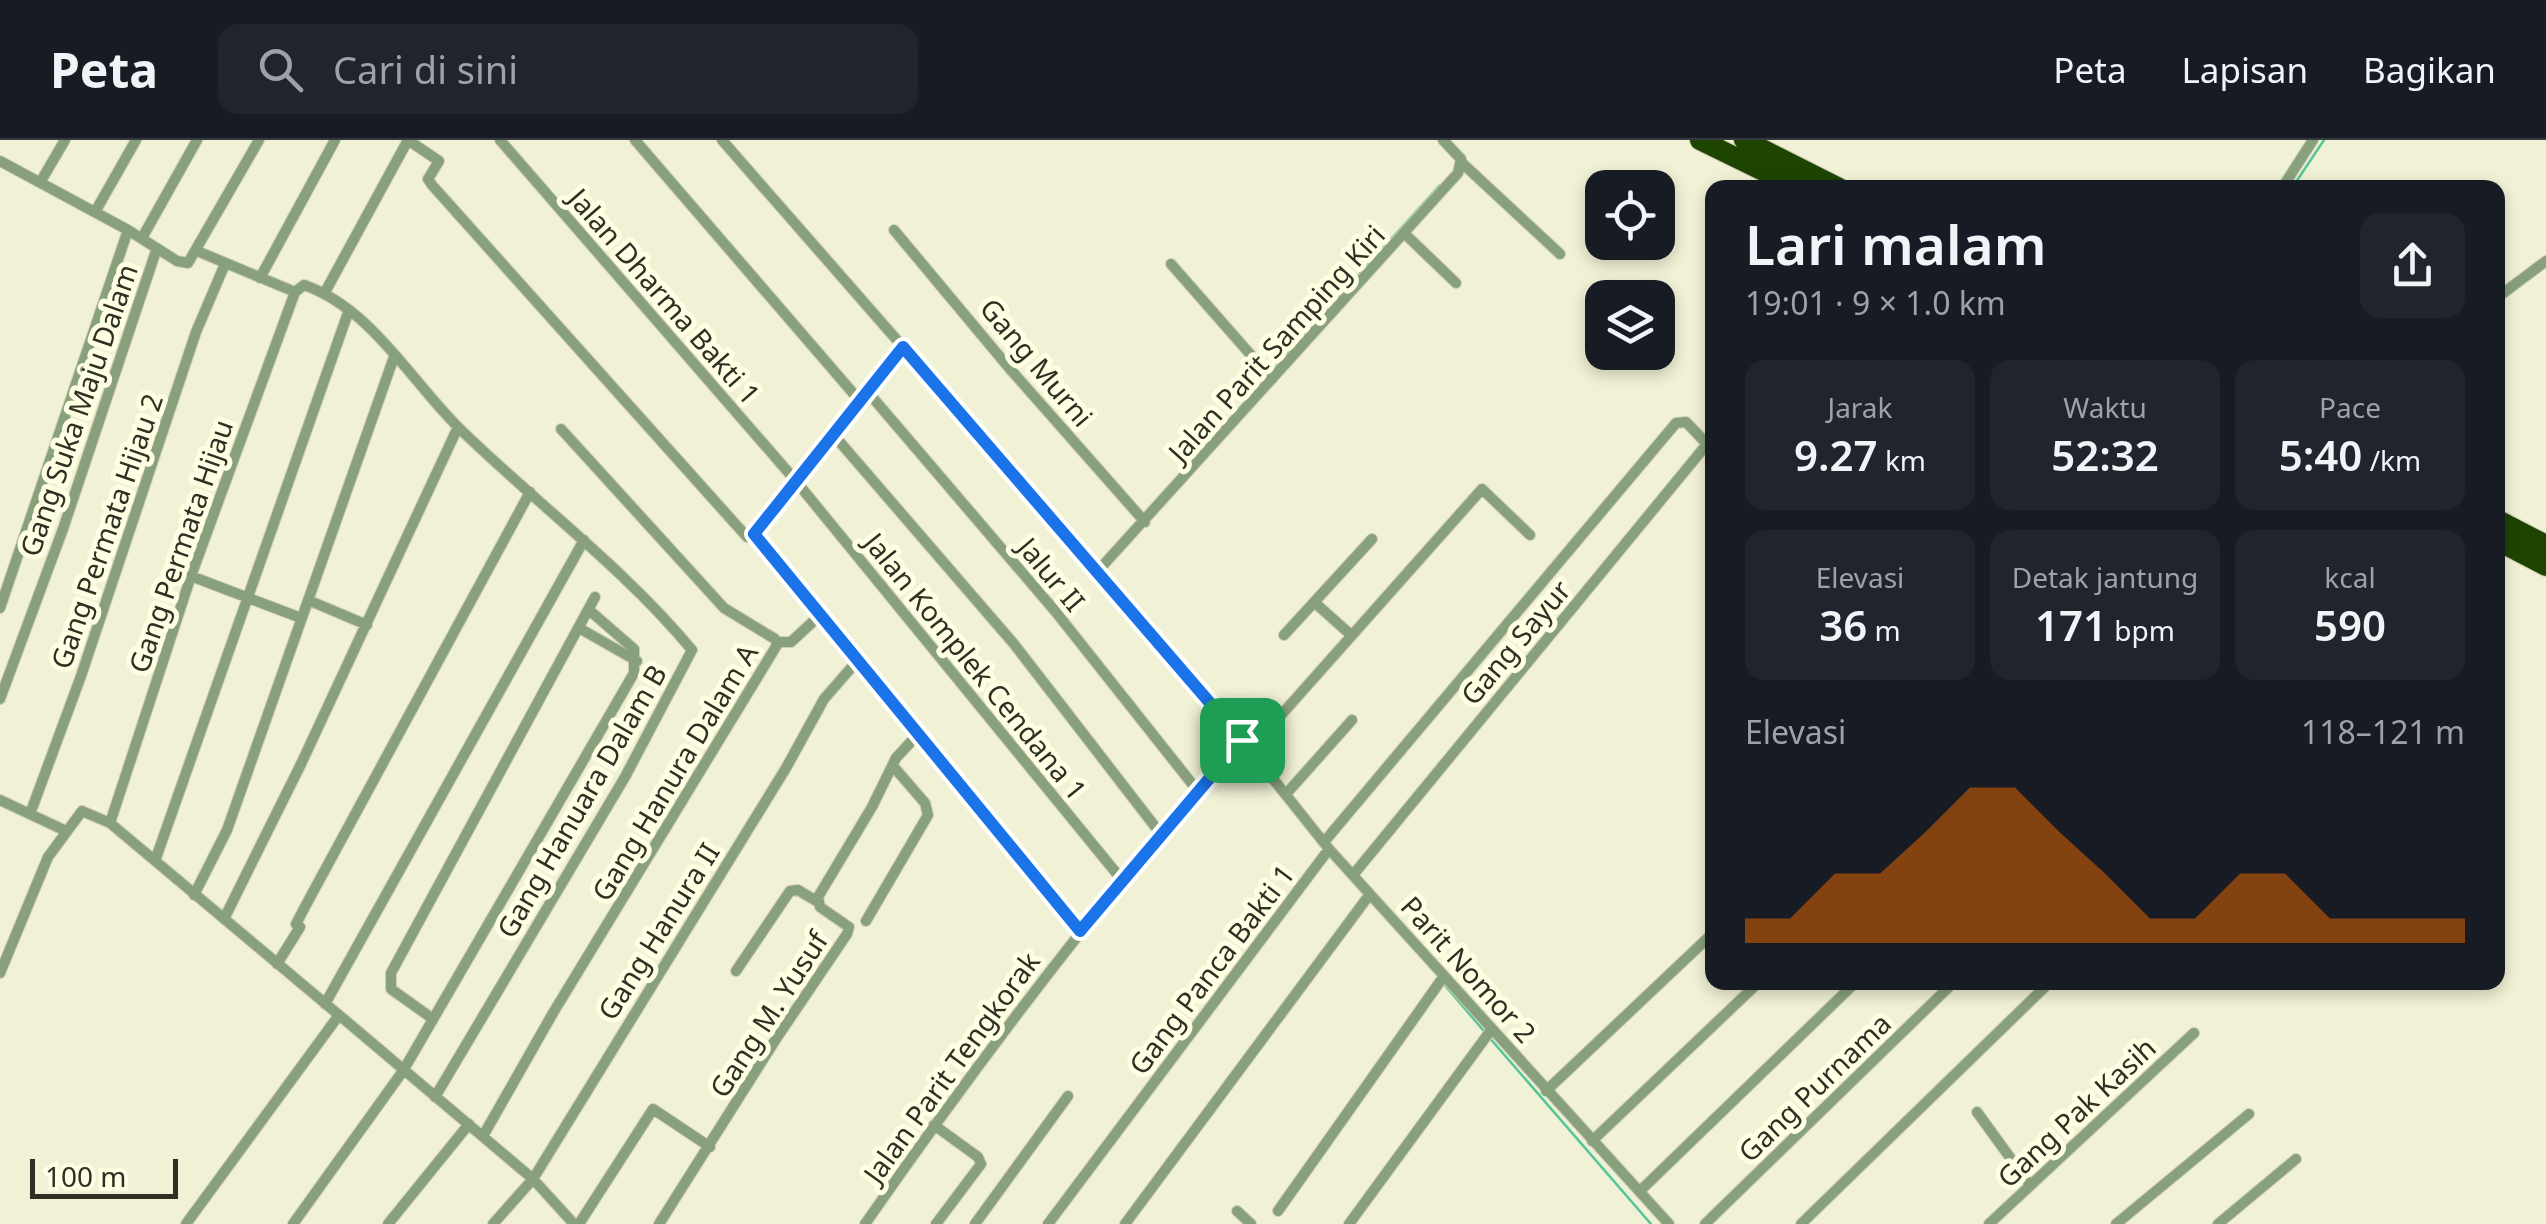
<!DOCTYPE html>
<html lang="id">
<head>
<meta charset="utf-8">
<style>
	:root { --surface:#171b24; --page:#20242c; --text:#f1f3f6; --muted:#9ea1a6; --line:#363941; --accent:#b45309 }
	body { margin:0; font-family:"Noto Sans",sans-serif; background:var(--page); color:var(--text); height:100vh; display:flex; flex-direction:column; font-size:38px; white-space:nowrap }
	* { box-sizing:border-box; margin:0 }
	p { font-size:32px; color:var(--muted) }
	.icon { flex:none; width:55px; height:55px; fill:none; stroke:currentColor; stroke-width:2; stroke-linecap:round; stroke-linejoin:round }
	.map { position:relative; flex:1; overflow:hidden }
	.details { position:absolute; left:1705px; top:40px; width:800px; height:810px; display:flex; flex-direction:column; background:var(--surface); border-radius:20px; box-shadow:0 5px 15px #0003 }
	.details>* { flex:none }
	.tools { position:absolute; left:1585px; top:30px; display:grid; gap:20px }
	.tools a { display:grid; place-items:center; width:90px; height:90px; border-radius:20px; background:var(--surface); box-shadow:0 5px 15px #0003; font-size:50px }
	.scale { position:absolute; left:30px; bottom:25px; width:148px; box-sizing:border-box; padding-left:10px; border:5px solid #2f2f24; border-top:0; font-size:28px; line-height:35px; white-space:nowrap; color:#2f2f24; -webkit-text-stroke:8px #feffe2; paint-order:stroke }
	.pin { position:absolute; display:grid; place-items:center; width:85px; height:85px; color:#fff; margin:-42px; border-radius:20px; box-shadow:0 5px 15px #0006 }
	.round { display:grid; place-items:center; flex:none; width:105px; height:105px; border-radius:20px; background:var(--page) }
	.head { display:flex; align-items:center; justify-content:space-between; height:170px; padding:0 40px }
	h1 { font-size:55px; font-weight:600; line-height:75px }
	.metrics { display:grid; grid-template-columns:repeat(3,1fr); gap:15px; height:170px; padding:10px 40px }
	.metrics div { display:grid; align-content:center; border-radius:20px; background:var(--page); text-align:center }
	.metrics b { font-size:42px; font-weight:600 }
	.metrics small { font-size:28px; font-weight:400 }
	.metrics p { font-size:28px }
	.chart { height:280px; padding:20px 40px }
	.chart p { display:flex; justify-content:space-between }
	.chart svg { width:100%; height:180px; margin-top:10px; fill:var(--accent); opacity:.7 }
	header { display:flex; align-items:center; gap:60px; box-sizing:border-box; height:140px; padding:0 50px; background:var(--surface); border-bottom:2px solid var(--line) }
	header strong { font-size:48px }
	nav { display:flex; gap:55px; margin-inline-start:auto; font-size:35px }
	.search { width:700px; height:90px; background:var(--page); display:flex; align-items:center; gap:25px; box-sizing:border-box; padding:0 35px; border-radius:20px; color:var(--muted); font-size:38px }
	.map>svg:first-child { display:block }
	.lines { fill:none; stroke-linecap:round; stroke-linejoin:round }
	.stream { stroke:#54c698; stroke-width:2.5 }
	.street-casing { stroke:#ceceb5; stroke-width:12 }
	.highway-casing { stroke:#ceceb5; stroke-width:22 }
	.street { stroke:#89a07d; stroke-width:10 }
	.highway { stroke:#1e4402; stroke-width:20 }
	.route-casing { stroke:#fff; stroke-width:20 }
	.route { stroke:#1a73e8; stroke-width:12 }
	.labels { text-anchor:middle; dominant-baseline:central; stroke-width:10; stroke-linejoin:round; paint-order:stroke }
	.street-label { font-size:28px; fill:#2f2f24; stroke:#feffe2 }
</style>
</head>
<body>
<header>
<strong>Peta</strong>
<div class="search"><svg class="icon" aria-label="search" viewBox="0 0 24 24"><circle cx="10" cy="10" r="6"/><path d="M15 15l6 6"/></svg>Cari di sini</div>
<nav><a>Peta</a><a>Lapisan</a><a>Bagikan</a></nav>
</header>
<div class="map">
<svg width="2546" height="1084" viewBox="0 0 2546 1084">
	<rect width="100%" height="100%" fill="#f1f1d5"/>
	<g class="lines">
		<path class="stream" d="M 2292,48 L 2324,0
			M 1271,232 L 1440,45
			M 1443,843 L 1483,890
			M 1488,896 L 1651,1084"/>
		<defs>
			<path id="street" d="M 408,0 L 439,21 L 428,39 L 432,45 L 747,397 L 754,394 L 903,207 L 1242,600 C 1105,753 982,916 865,1084
				M 500,0 L 795,340 L 1122,740
				M 635,0 L 859,260
				M 722,0 L 903,207
				M 0,21 L 128,90 L 177,121 L 188,123 L 259,0
				M 1461,22 L 1560,114
				M 41,41 L 65,0
				M 2282,48 L 2313,0
				M 95,72 L 136,0
				M 894,90 L 1010,229 L 1145,382
				M 1405,94 L 1456,143
				M 142,98 L 197,0
				M 197,111 L 295,152
				M 1171,124 L 1272,239
				M 260,138 L 335,0
				M 324,154 L 408,0
				M 2498,157 L 2546,121
				M 867,251 L 1055,471 L 1197,650
				M 832,293 L 1014,504 L 1160,693
				M 754,394 L 1079,791
				M 1097,432 L 1458,33 L 1461,19 L 1443,0
				M 191,436 L 301,478
				M 308,460 L 367,485
				M 1314,462 L 1351,495
				M 0,468 L 128,90
				M 579,488 L 637,521
				M 1284,495 L 1372,399
				M 777,502 L 791,502 L 819,476
				M 0,559 L 63,389 L 157,108
				M 1242,600 L 1329,709 L 1669,1084
				M 1250,610 L 1482,349 L 1530,395
				M 1287,653 L 1352,580
				M 0,660 L 66,691
				M 30,674 L 81,536 L 196,192 L 225,124
				M 1324,702 L 1676,283 L 1686,282 L 1707,304
				M 156,718 L 349,170
				M 1353,735 L 1712,298
				M 194,755 L 227,690 L 394,217
				M 224,779 L 301,624 L 458,287
				M 866,781 L 928,675 L 925,663 L 893,626
				M 277,824 L 300,787 L 296,784 L 307,763 L 530,352
				M 736,831 L 790,751 L 798,750 L 818,762
				M 0,833 L 48,717 L 82,671 L 110,683
				M 325,864 L 584,400
				M 339,875 L 533,1039 L 574,1084
				M 433,879 L 391,849 L 391,833 L 595,457
				M 1546,951 L 1712,794
				M 1977,972 L 2030,1045
				M 934,985 L 978,1017 L 981,1024 L 936,1084
				M 483,996 L 553,873 L 777,505 L 775,499 L 724,468 L 561,289
				M 1592,1001 L 1759,842
				M 1641,1050 L 1856,842
				M 1237,1071 L 1251,1084
				M 1278,1071 L 1444,836
				M 186,1084 L 339,875 L 110,683 L 191,436 L 295,152 L 304,145 C 371,168 411,241 460,289 C 536,363 624,428 692,510 L 625,637 L 435,957
				M 293,1084 L 403,931 L 634,533 L 634,509 L 589,470
				M 388,1084 L 469,984
				M 493,1084 L 533,1039 L 786,628 L 824,559 L 858,520
				M 579,1084 L 653,969 L 710,1007
				M 659,1084 L 776,899 L 847,794 L 849,787 L 820,767 L 818,757 L 872,667 L 896,618 L 919,593
				M 975,1084 L 1068,956
				M 1048,1084 L 1329,709
				M 1125,1084 L 1370,754
				M 1349,1084 L 1491,890
				M 1705,1084 L 1954,842
				M 1801,1084 L 2050,842
				M 1989,1084 L 2194,893
				M 2116,1084 L 2249,974
				M 2218,1084 L 2296,1019"/>
			<path id="highway" d="M 1700,0 L 1798,48
				M 1744,0 L 1839,48
				M 2498,380 L 2546,405
				M 2498,401 L 2546,426"/>
		</defs>
		<use href="#street" class="street-casing"/>
		<use href="#highway" class="highway-casing"/>
		<use href="#street" class="street"/>
		<use href="#highway" class="highway"/>
	</g>
	<g class="lines">
		<defs>
			<path id="route" d="M 903,207 L 1242,600 L 1080,791 L 754,394 Z"/>
		</defs>
		<use href="#route" class="route-casing"/>
		<use href="#route" class="route"/>
	</g>
	<g class="labels">
		<g class="street-label">
			<text transform="translate(665 156) rotate(49)">Jalan Dharma Bakti 1</text>
			<text transform="translate(1276 203) rotate(-48)">Jalan Parit Samping Kiri</text>
			<text transform="translate(1037 222) rotate(50)">Gang Murni</text>
			<text transform="translate(78 270) rotate(-71)">Gang Suka Maju Dalam</text>
			<text transform="translate(106 391) rotate(-71)">Gang Permata Hijau 2</text>
			<text transform="translate(180 406) rotate(-71)">Gang Permata Hijau</text>
			<text transform="translate(1052 434) rotate(50)">Jalur II</text>
			<text transform="translate(1515 502) rotate(-50)">Gang Sayur</text>
			<text transform="translate(976 526) rotate(51)">Jalan Komplek Cendana 1</text>
			<text transform="translate(674 632) rotate(-59)">Gang Hanura Dalam A</text>
			<text transform="translate(581 661) rotate(-60)">Gang Hanuara Dalam B</text>
			<text transform="translate(658 791) rotate(-58)">Gang Hanura II</text>
			<text transform="translate(1211 829) rotate(-53)">Gang Panca Bakti 1</text>
			<text transform="translate(1469 829) rotate(48)">Parit Nomor 2</text>
			<text transform="translate(768 874) rotate(-57)">Gang M. Yusuf</text>
			<text transform="translate(951 927) rotate(-54)">Jalan Parit Tengkorak</text>
			<text transform="translate(1814 947) rotate(-44)">Gang Purnama</text>
			<text transform="translate(2076 972) rotate(-43)">Gang Pak Kasih</text>
		</g>
	</g>
</svg>
<div class="tools">
<a><svg class="icon" aria-label="locate" viewBox="0 0 24 24"><circle cx="12" cy="12" r="6"/><path d="M12 2v4M12 18v4M2 12h4M18 12h4"/></svg></a>
<a><svg class="icon" aria-label="layers" viewBox="0 0 24 24"><path d="M12 4l9 5-9 5-9-5zM3 14l9 5 9-5"/></svg></a>
</div>
<div class="scale">100 m</div>
<div class="pin" style="left:1242px;top:600px;background:#1e9e55"><svg class="icon" aria-label="arrive" viewBox="0 0 24 24"><path d="M6 21V4h12l-3 4 3 4H6"/></svg></div>
<section class="details">
<div class="head"><div><h1>Lari malam</h1><p>19:01 · 9 × 1.0 km</p></div><a class="round"><svg class="icon" aria-label="share" viewBox="0 0 24 24"><path d="M12 15V3M7 8l5-5 5 5M5 13v7h14v-7"/></svg></a></div>
<div class="metrics">
<div><p>Jarak</p><b>9.27<small> km</small></b></div>
<div><p>Waktu</p><b>52:32</b></div>
<div><p>Pace</p><b>5:40<small> /km</small></b></div>
</div>
<div class="metrics">
<div><p>Elevasi</p><b>36<small> m</small></b></div>
<div><p>Detak jantung</p><b>171<small> bpm</small></b></div>
<div><p>kcal</p><b>590</b></div>
</div>
<div class="chart"><p><span>Elevasi</span>118–121 m</p>
<svg viewBox="0 0 160 44" preserveAspectRatio="none"><path d="M0 44V38L10 38L20 27L30 27L40 17L50 6L60 6L70 17L80 27L90 38L100 38L110 27L120 27L130 38L140 38L150 38L160 38V44z"/></svg>
</div>
</section>
</div>
</body>
</html>
